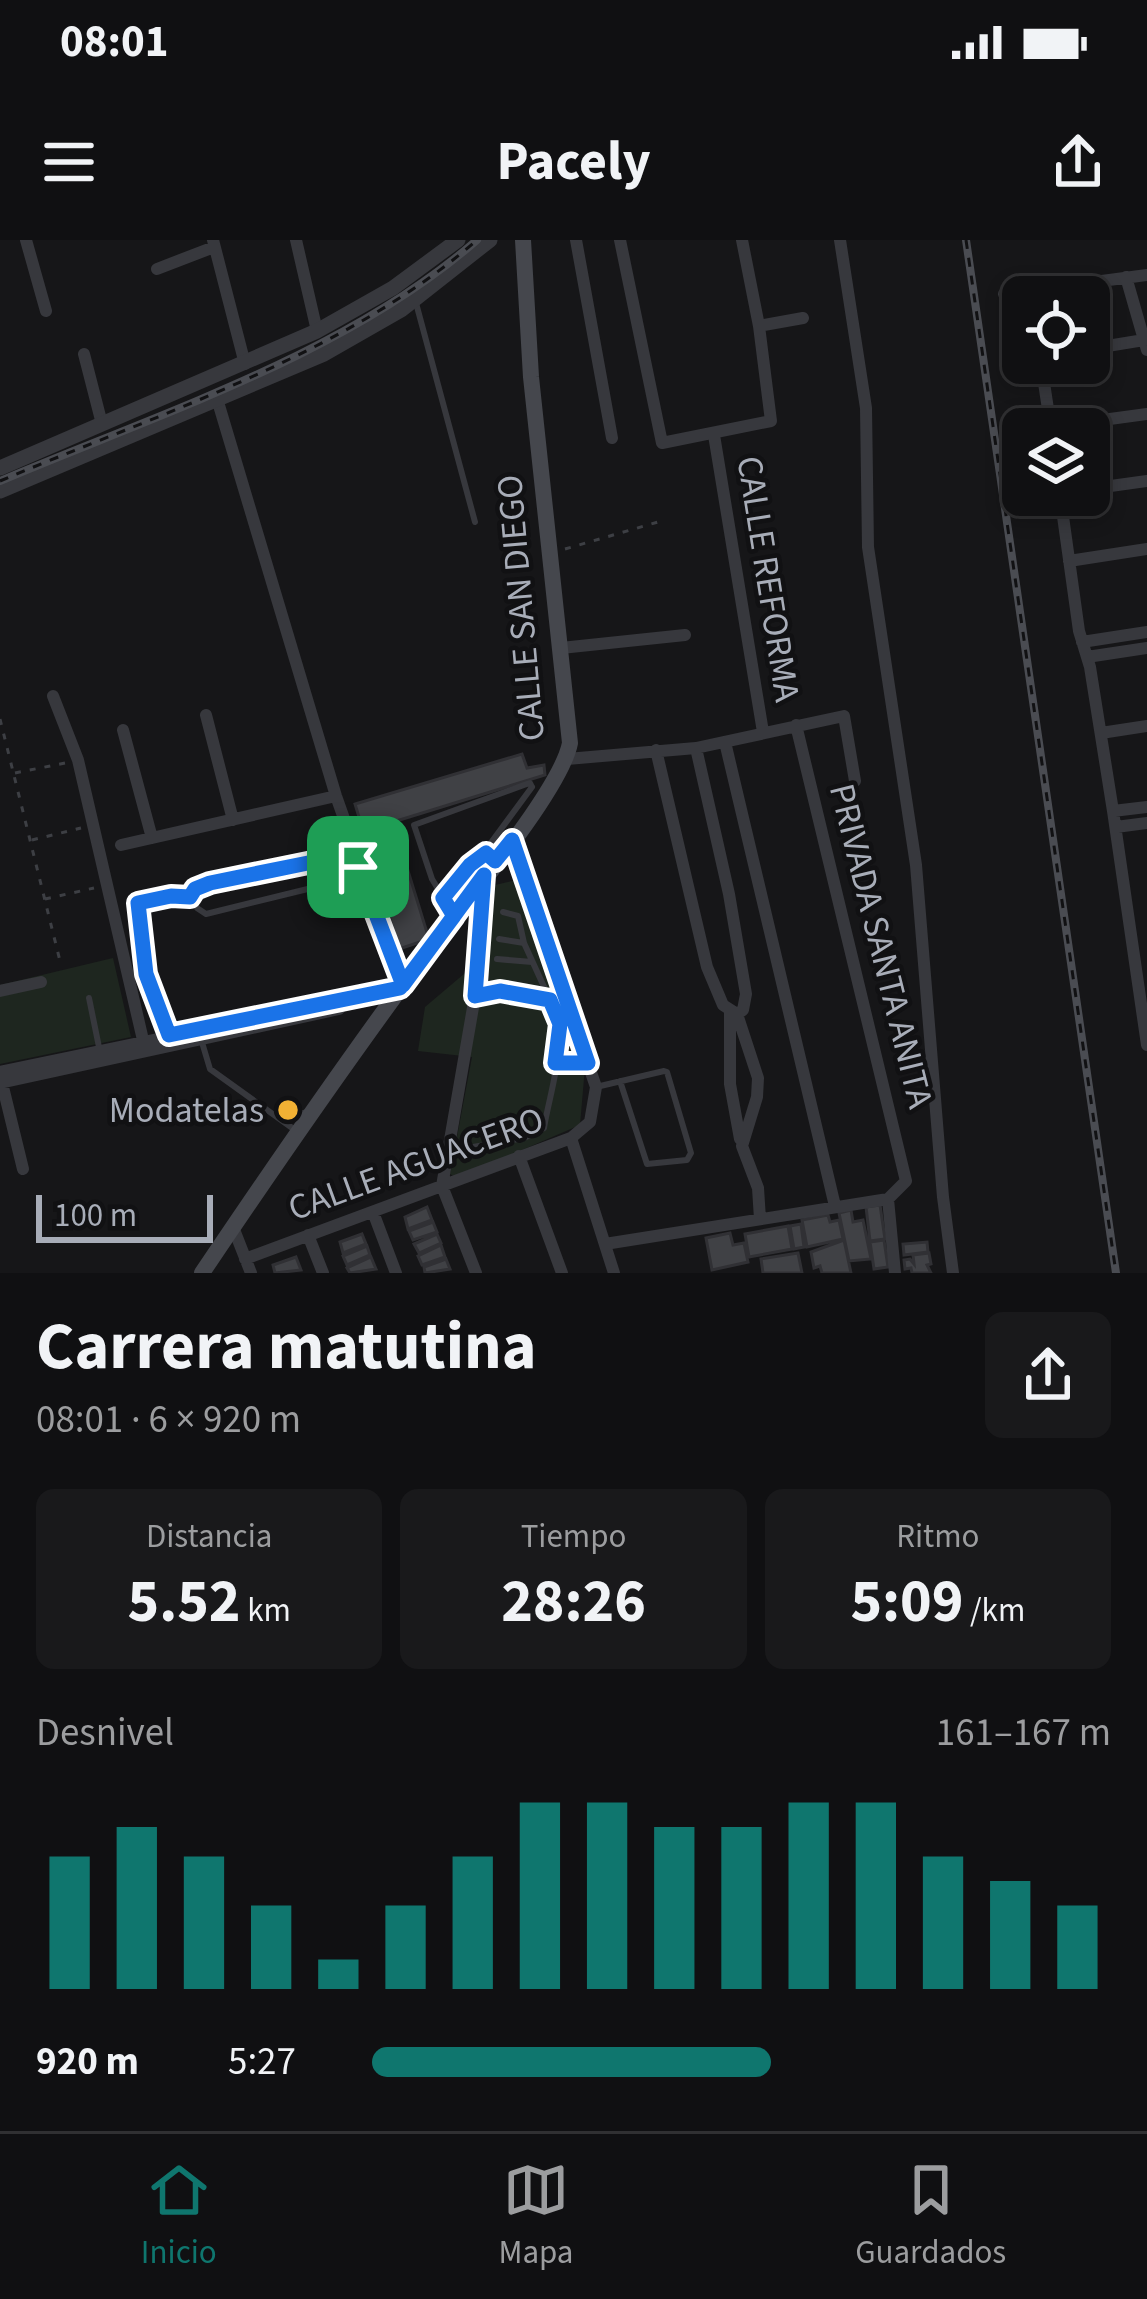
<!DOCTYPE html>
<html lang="es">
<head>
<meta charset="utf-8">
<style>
	:root { --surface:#101012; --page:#19191b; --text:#f1f3f6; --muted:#9c9d9f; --line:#303032; --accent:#0f766e }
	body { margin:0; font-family:"Source Sans 3",sans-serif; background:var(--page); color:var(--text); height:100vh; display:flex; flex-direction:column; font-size:45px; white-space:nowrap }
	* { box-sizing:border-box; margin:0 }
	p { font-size:39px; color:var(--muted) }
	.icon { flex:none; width:66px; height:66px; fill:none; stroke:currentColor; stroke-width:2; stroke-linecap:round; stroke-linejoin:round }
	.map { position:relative; height:1033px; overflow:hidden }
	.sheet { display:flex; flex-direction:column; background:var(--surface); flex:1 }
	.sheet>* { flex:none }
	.buttons { position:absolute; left:1002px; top:36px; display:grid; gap:24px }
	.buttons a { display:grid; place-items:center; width:108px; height:108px; border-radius:18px; background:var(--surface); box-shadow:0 6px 18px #0003,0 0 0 3px var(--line); font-size:60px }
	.scale { position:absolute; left:36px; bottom:30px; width:177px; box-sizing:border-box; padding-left:12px; border:6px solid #a8adb8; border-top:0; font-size:33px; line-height:42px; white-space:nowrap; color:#a8adb8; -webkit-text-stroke:9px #111113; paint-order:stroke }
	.pin { position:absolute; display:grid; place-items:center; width:102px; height:102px; color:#fff; margin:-51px; border-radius:24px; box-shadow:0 6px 18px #0006 }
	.round { display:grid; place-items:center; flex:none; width:126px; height:126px; border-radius:18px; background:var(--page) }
	.head { display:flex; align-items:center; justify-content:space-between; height:204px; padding:0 36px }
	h1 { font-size:66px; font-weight:700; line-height:90px }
	.metrics { display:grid; grid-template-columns:repeat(3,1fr); gap:18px; height:204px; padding:12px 36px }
	.metrics div { display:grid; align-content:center; border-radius:18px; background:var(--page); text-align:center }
	.metrics b { font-size:60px; font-weight:700 }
	.metrics small { font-size:33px; font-weight:400 }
	.metrics p { font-size:33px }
	.chart { height:336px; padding:24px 36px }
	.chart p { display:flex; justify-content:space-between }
	.chart svg { width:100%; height:216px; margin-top:12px; stroke:var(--accent); stroke-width:6 }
	ul { padding:0 36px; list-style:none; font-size:39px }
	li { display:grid; grid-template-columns:192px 144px 1fr; align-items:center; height:90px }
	li i { height:30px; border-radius:15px; background:var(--accent) }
	.status { display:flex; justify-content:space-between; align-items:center; height:84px; padding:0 60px; background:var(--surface); direction:ltr }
	.status svg { height:33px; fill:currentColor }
	header { display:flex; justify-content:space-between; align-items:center; height:156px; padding:0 36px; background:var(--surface); font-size:54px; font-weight:700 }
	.dock { display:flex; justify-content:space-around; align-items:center; height:168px; border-top:3px solid var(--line); background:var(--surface); font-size:33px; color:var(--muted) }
	.dock a { display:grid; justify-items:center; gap:6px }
	.dock .current { color:var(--accent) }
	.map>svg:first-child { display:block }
	.green { fill:#1e261f }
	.building { fill:#404145; stroke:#303034; stroke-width:3 }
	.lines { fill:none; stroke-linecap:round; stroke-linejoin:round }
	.path { stroke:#3d3f44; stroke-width:3; stroke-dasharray:6 9; stroke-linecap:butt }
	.service { stroke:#37383d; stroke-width:6 }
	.minor { stroke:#37383d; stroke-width:12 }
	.tertiary { stroke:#37383d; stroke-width:15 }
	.secondary { stroke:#45474d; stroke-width:16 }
	.rail-casing { stroke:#4a4c52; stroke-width:8 }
	.rail { stroke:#111113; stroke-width:3; stroke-dasharray:9; stroke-linecap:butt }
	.route-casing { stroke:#fff; stroke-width:24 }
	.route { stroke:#1a73e8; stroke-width:15 }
	.poi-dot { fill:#f2b134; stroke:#111113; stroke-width:4.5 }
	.labels { text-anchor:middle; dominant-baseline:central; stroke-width:9; stroke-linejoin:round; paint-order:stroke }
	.street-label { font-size:36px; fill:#a8adb8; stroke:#111113 }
	.poi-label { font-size:36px; fill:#a8adb8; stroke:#111113; text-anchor:end }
</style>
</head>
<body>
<div class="status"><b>08:01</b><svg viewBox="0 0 49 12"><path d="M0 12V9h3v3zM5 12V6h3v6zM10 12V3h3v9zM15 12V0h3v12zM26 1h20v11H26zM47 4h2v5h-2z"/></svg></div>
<header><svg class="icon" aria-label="menu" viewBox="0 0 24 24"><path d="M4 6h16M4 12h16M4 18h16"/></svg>Pacely<svg class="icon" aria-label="share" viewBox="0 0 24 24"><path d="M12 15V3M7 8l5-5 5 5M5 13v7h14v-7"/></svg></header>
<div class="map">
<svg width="1147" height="1033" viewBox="0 0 1147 1033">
	<rect width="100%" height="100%" fill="#161618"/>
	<path class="green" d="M 516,640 L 585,827 L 580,885 L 457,938 L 450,934 L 472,817 L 418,811 L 425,767 L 471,728 L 469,747 L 482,748 L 495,645 Z
		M 113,718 L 131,797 L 0,824 L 0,745 Z"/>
	<path class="building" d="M 522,514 L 527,528 L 544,525 L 545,535 L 393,582 L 429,699 L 399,709 L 355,564 Z
		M 880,965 L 885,999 L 870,1001 L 866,967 Z
		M 427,967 L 432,980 L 408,989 L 405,977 Z
		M 851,970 L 853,982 L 863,980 L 871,1019 L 849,1021 L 839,973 Z
		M 828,975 L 830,982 L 839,980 L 843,999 L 807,1007 L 802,980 Z
		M 433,982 L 437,992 L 413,1000 L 409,991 Z
		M 801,984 L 804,1007 L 794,1009 L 790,986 Z
		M 788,986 L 792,1009 L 749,1017 L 745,994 Z
		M 730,993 L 733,1005 L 744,1003 L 748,1022 L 712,1030 L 706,998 Z
		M 362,994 L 366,1004 L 343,1013 L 340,1002 Z
		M 437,994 L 441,1003 L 419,1013 L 414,1004 Z
		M 844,1000 L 851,1033 L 822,1033 L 820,1026 L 814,1028 L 811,1012 Z
		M 884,1000 L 888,1027 L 874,1029 L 870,1002 Z
		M 927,1002 L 928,1012 L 904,1015 L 903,1004 Z
		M 441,1005 L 445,1017 L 422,1025 L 418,1016 Z
		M 367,1006 L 370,1015 L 347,1025 L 343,1016 Z
		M 798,1013 L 802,1033 L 763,1033 L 761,1019 Z
		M 929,1013 L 931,1024 L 927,1025 L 931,1033 L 912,1033 L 911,1028 L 905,1029 L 904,1020 L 910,1019 L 914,1024 L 913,1015 Z
		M 296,1017 L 301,1030 L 275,1033 L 273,1025 Z
		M 371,1017 L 376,1029 L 350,1033 L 347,1028 Z
		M 446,1019 L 450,1029 L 425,1033 L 424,1027 Z"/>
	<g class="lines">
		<path class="path" d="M 565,309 L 658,282
			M 0,479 L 60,721
			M 15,533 L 65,523
			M 32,600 L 81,588
			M 45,659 L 94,648"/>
		<path class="service" d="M 416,63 L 475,282
			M 495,620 L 486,613 L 490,604 L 532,547
			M 338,630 L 336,637 L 324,645 L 206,674 L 197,668 L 190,657 L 195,649 L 210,642 L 307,623 C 329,620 335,630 358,627
			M 443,658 L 470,625 L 486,613
			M 452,672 L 432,639 L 414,585 L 524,545 L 530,543 L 532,547
			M 503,672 L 518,676 L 524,703 L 550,760
			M 499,699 L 524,703
			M 497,719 L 532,722
			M 89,758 L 100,812
			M 169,795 L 146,734 L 136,666 L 171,656 L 190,657
			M 201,799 L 210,829 L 295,890
			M 555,823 L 587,823
			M 596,847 L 664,831 L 667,832 L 691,913 L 687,920 L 647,924 L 620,841
			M 280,877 L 309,872
			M 450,911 L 524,898 L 544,888 C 550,850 571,795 550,760 L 500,751 L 475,756"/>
		<path class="minor" d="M 26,0 L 46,71
			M 213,0 L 245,124
			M 296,0 L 317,91
			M 576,0 L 612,198
			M 620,0 L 662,203 L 771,181 L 759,86 L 742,0
			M 840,0 L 866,168 L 868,307 L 916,625 L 943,957 L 953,1033
			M 157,29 L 214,7
			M 1126,37 L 1147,110
			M 1004,54 L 1147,35
			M 759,86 L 803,78
			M 1089,109 L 1144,100
			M 84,114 L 102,184
			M 1041,123 L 1051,189
			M 218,162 L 336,556 L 403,745
			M 1051,187 L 1147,174
			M 714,195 L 763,492
			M 1089,249 L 1147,241
			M 1060,255 L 1079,391 L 1090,427 L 1113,571 L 1147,805
			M 1069,321 L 1147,309
			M 1082,402 L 1147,392
			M 561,408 L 685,395
			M 1087,417 L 1147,408
			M 53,456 L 78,520 L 143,800
			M 206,475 L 233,580
			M 123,490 L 152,598
			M 1101,493 L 1147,486
			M 725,502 L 835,966
			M 696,508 L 729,654 L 746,754 L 743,770 L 737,774
			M 656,510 L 707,727 L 723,765 L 737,774 L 758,838 L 757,857 L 742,906 L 758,948 L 760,979
			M 567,519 L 696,508 L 844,476 L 855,541
			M 1113,571 L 1147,567
			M 1116,587 L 1147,583
			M 121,605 L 336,556
			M 0,751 L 41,742
			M 730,772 L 730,844 L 740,899
			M 0,832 L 399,749
			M 0,843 L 339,769
			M 2,843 L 23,929
			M 571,898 L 614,1033
			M 519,916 L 562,1033
			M 888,959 L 895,1033
			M 373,972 L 396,1033
			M 233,987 L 251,1033
			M 308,995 L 323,1033
			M 605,1004 L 888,959 L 906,941 L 796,485
			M 245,1019 L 571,898 L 590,882 L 596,847 L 512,600
			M 476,1033 L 442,946 L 475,756 L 484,642"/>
		<path class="tertiary" d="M 0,228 L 317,91 L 393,48 L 458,0
			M 0,251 L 324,114 L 401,70 L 490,0"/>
		<path class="secondary" d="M 202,1033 C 274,926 348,819 425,715 C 459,670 561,551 570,503 L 531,137 L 523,0"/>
		<defs>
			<path id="rail" d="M 966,0 L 1116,1033
				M 0,241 C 158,174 347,114 477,0"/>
		</defs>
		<use href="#rail" class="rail-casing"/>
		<use href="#rail" class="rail"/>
	</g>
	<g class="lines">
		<defs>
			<path id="route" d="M 358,627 L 403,745 L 484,635 L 475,756 L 500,751 L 550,760 L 560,784 L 555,823 L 588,823 L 512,600 L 495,621 L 486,613 L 470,625 L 443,658 L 454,676 L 400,748 L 169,795 L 146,734 L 138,663 L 171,656 L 190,657 L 195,649 L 210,643 L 308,623 C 329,620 335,630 358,627"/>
		</defs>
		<use href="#route" class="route-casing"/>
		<use href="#route" class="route"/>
	</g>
	<circle class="poi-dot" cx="288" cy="870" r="12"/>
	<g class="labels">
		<g class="street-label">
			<text transform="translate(768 339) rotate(81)">CALLE REFORMA</text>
			<text transform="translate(521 368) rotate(-95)">CALLE SAN DIEGO</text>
			<text transform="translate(881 706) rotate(76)">PRIVADA SANTA ANITA</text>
			<text transform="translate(416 924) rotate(-20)">CALLE AGUACERO</text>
		</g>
		<g class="poi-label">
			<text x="264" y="870">Modatelas</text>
		</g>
	</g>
</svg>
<div class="buttons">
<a><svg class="icon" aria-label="locate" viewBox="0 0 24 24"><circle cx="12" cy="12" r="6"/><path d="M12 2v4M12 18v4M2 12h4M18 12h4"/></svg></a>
<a><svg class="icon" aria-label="layers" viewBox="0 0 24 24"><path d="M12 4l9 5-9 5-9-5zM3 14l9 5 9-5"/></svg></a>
</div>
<div class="scale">100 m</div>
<div class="pin" style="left:358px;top:627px;background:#1e9e55"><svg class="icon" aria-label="arrive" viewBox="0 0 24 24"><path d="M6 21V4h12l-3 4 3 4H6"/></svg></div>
</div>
<section class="sheet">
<div class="head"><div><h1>Carrera matutina</h1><p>08:01 · 6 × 920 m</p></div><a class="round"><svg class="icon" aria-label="share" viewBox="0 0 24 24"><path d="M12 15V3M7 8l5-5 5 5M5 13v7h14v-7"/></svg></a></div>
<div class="metrics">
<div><p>Distancia</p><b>5.52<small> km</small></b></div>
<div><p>Tiempo</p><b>28:26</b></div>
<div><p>Ritmo</p><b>5:09<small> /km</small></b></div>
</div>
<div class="chart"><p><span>Desnivel</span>161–167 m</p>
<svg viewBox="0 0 160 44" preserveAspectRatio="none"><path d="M5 44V17M15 44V11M25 44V17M35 44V27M45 44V38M55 44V27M65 44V17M75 44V6M85 44V6M95 44V11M105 44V11M115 44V6M125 44V6M135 44V17M145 44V22M155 44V27"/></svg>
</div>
<ul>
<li><b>920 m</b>5:27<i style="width:54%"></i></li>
</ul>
</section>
<nav class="dock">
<a class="current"><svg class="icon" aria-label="home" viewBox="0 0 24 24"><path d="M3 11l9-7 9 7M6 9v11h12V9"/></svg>Inicio</a>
<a><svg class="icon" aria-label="map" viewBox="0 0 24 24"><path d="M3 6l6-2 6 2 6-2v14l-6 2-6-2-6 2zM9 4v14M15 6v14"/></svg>Mapa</a>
<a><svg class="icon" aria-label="saved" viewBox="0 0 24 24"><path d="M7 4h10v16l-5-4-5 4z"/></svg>Guardados</a>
</nav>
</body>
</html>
